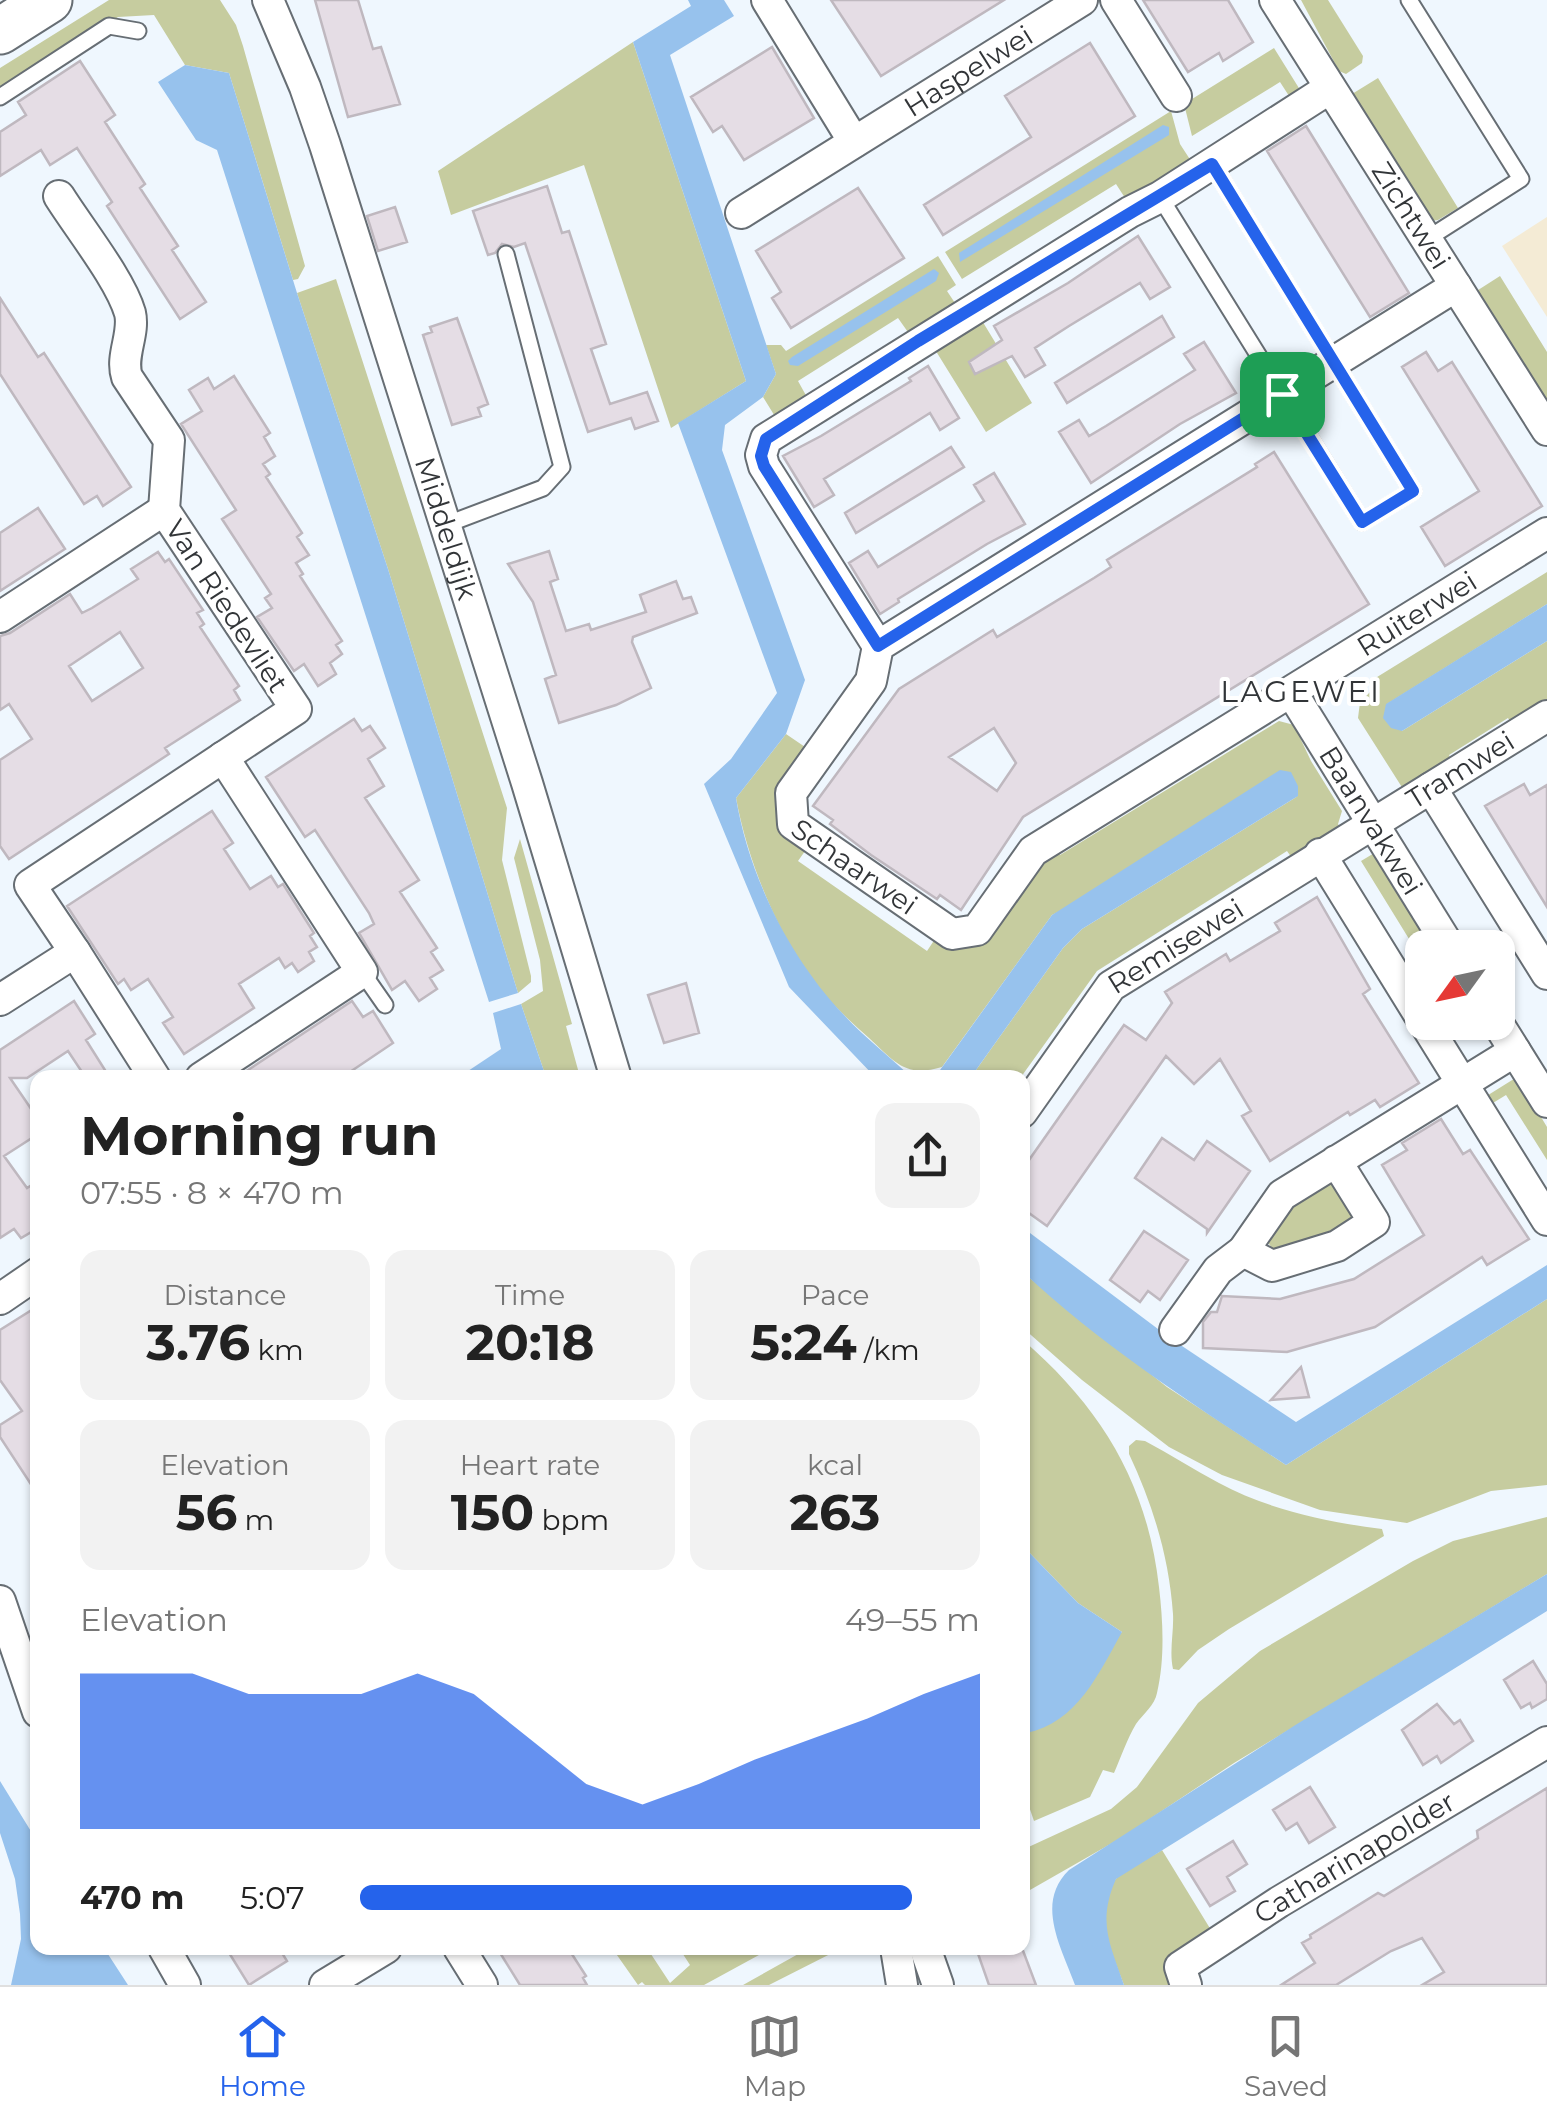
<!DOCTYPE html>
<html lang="en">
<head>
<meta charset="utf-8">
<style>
	:root { --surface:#fff; --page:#f2f2f2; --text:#222; --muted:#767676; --line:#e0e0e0; --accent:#2563eb }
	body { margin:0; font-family:Montserrat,sans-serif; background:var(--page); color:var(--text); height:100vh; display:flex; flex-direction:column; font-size:38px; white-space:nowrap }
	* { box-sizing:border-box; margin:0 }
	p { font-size:32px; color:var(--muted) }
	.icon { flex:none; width:55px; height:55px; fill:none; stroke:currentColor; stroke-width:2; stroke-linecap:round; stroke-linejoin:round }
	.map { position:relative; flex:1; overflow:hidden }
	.side { position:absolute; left:30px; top:1070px; width:1000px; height:885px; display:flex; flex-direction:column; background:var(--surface); border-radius:20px; box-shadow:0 2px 8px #0004 }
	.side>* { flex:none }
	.needle { width:65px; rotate:237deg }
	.buttons { position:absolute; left:1405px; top:930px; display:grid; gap:20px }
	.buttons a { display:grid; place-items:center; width:110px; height:110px; border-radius:20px; background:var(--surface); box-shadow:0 2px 8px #0004; font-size:50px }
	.pin { position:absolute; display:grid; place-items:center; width:85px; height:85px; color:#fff; margin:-42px; border-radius:20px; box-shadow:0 5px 15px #0006 }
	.round { display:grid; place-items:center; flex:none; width:105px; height:105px; border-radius:20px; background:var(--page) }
	.summary { display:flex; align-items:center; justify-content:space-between; height:170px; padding:0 50px }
	h1 { font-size:55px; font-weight:700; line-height:75px }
	.stats { display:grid; grid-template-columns:repeat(3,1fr); gap:15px; height:170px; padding:10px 50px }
	.stats div { display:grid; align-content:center; border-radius:20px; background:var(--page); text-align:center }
	.stats b { font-size:50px; font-weight:700 }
	.stats small { font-size:28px; font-weight:400 }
	.stats p { font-size:28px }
	.chart { height:280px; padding:20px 50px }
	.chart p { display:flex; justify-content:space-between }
	.chart svg { width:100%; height:180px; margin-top:10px; fill:var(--accent); opacity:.7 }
	ul { padding:0 50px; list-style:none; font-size:32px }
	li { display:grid; grid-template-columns:160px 120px 1fr; align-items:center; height:75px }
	li i { height:25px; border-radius:12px; background:var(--accent) }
	.menu { display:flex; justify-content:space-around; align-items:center; height:140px; border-top:2px solid var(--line); background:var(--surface); font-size:28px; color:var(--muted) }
	.menu a { display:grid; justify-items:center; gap:5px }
	.menu .current { color:var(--accent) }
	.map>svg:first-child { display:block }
	.education { fill:#f4ebd5 }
	.green { fill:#c6cc9f }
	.water { fill:#97c2ed }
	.building { fill:#e5dde5; stroke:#bfb8bf; stroke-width:2.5; fill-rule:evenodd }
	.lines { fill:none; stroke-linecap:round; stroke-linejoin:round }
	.lane-casing { stroke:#676e74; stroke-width:19 }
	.street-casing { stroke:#676e74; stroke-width:34 }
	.secondary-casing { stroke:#676e74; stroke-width:49 }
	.lane { stroke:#fff; stroke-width:15 }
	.street { stroke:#fff; stroke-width:30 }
	.secondary { stroke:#fff; stroke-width:45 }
	.route-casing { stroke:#fff; stroke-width:20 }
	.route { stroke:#2563eb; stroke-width:12 }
	.labels { text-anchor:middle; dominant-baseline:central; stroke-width:8; stroke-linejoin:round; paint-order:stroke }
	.street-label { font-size:28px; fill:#323538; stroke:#fff }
	.neighbourhood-label { font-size:30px; letter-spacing:2.5px; fill:#323538; stroke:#fff }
</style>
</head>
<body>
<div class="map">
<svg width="1547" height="1985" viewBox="0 0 1547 1985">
	<rect width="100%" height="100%" fill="#eff7fe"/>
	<path class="education" d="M 1547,217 L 1547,317 L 1502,246 Z"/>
	<path class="green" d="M 109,0 L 220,0 L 236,25 L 243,46 L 305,266 L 298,279 L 293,280 L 229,73 L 185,65 L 154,15 L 118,17 L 0,89 L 0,68 Z
		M 1301,0 L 1328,0 L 1363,56 L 1362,63 L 1346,74 L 1339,71 Z
		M 633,42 L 746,381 L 671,428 L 584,165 L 451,215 L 438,171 Z
		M 1274,48 L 1302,93 L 1291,99 L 1280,82 L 1192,136 L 1184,104 Z
		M 1378,78 L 1458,208 L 1438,220 L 1431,221 L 1352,94 Z
		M 1171,111 L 1180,144 L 1191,161 L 1127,201 L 1116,184 L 962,279 L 945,252 Z
		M 938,256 L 956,285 L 947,291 L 957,306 L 910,335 L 898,318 L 798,381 L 808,399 L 776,418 L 763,397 L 776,374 L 766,345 L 781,345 L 786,351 Z
		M 1500,276 L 1547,352 L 1547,406 L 1475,292 Z
		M 336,279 L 507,808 L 502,860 L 531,976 L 531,982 L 518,993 L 388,569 L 297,293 Z
		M 981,319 L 1032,403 L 986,432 L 934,348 Z
		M 1547,572 L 1547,604 L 1387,704 L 1402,731 L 1547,641 L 1547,703 L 1512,725 L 1508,718 L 1449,755 L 1452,762 L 1405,792 L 1358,718 L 1360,702 L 1373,689 L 1369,682 Z
		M 1279,721 L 1294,725 L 1311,761 L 1342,811 L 1338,824 L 1342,831 L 1294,861 L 1287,851 L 1097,971 L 1021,1077 L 971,1077 L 1063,948 L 1082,929 L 1298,796 L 1052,915 L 942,1067 C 905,1078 895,1062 869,1038 C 846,1018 822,995 805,970 C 772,920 747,857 736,798 L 786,734 L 808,749 L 780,790 L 810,844 L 798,861 L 927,951 L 935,939 L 954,945 L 1055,847 L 1060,855 Z
		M 520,839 L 572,1024 L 566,1026 L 580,1077 L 546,1077 L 521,1004 L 543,991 L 540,960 L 514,858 Z
		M 1376,852 L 1435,947 L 1422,948 L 1422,960 L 1361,861 Z
		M 1517,1077 L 1547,1127 L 1547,1160 L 1506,1095 L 1488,1106 L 1485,1097 Z
		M 1333,1176 C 1339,1186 1351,1199 1354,1210 C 1359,1234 1299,1245 1282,1250 L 1272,1248 L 1266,1240 L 1271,1221 Z
		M 1022,1272 L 1167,1387 L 1286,1465 L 1547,1299 L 1547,1485 L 1491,1491 L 1407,1523 L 1320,1510 L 1222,1475 L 1169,1447 L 1082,1380 L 1023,1328 Z
		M 1023,1340 C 1101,1408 1147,1482 1159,1587 C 1163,1621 1165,1659 1157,1693 C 1155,1705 1143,1714 1136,1724 C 1127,1739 1121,1757 1114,1773 L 1103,1770 L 1090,1797 L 1034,1821 L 1023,1789 L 1023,1729 L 1027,1733 L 1122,1632 L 1078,1603 L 1023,1546 Z
		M 1136,1440 L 1145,1441 C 1170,1454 1194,1470 1219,1483 C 1269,1510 1327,1522 1382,1529 L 1384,1536 L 1229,1629 L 1198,1650 L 1179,1670 L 1173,1669 C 1169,1651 1174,1632 1173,1614 C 1169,1557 1153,1505 1129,1454 L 1129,1446 Z
		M 1547,1517 L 1547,1574 L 1234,1763 L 1121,1838 L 1030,1890 L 1023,1879 L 1022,1850 L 1111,1809 L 1137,1787 L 1198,1703 L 1260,1651 L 1413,1561 L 1453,1541 Z
		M 1162,1850 L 1211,1930 L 1172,1985 L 1124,1985 C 1113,1955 1091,1909 1115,1880 C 1125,1868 1149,1859 1162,1850 Z
		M 612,1948 L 647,1948 L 670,1983 L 690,1965 L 679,1948 L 772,1948 L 704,1985 L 645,1985 L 642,1982 L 638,1985 Z
		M 809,1948 L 842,1948 L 769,1985 L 743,1985 Z"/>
	<path class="water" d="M 688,0 L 724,0 L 734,16 L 670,55 L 776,374 L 763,397 L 725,425 L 722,450 L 805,680 L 786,734 L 736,798 C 749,876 789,957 844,1015 C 864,1037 889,1056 911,1077 L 875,1077 L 789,987 L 704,784 L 731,759 L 777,693 L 678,423 L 746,381 L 633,42 L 691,6 Z
		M 185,65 L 229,73 L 297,293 L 388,569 L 518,993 L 489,1002 L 217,150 L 196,140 L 158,82 Z
		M 1163,125 L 1169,127 L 1169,135 L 960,262 L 959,253 Z
		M 934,269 L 939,273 L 936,281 L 798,366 L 790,365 L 788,361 L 792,357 Z
		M 1547,604 L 1547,641 L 1402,731 L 1391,728 L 1383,718 L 1386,704 Z
		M 1280,770 L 1291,772 L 1298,786 L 1298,796 L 1082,929 L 1063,948 L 971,1077 L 935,1077 L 1052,915 Z
		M 521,1004 L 546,1077 L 459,1077 L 501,1049 L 493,1013 Z
		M 1022,1227 L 1170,1338 L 1296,1422 L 1547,1265 L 1547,1299 L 1286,1465 C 1195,1406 1102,1346 1023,1272 Z
		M 1023,1546 L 1078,1603 L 1122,1632 C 1099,1673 1077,1723 1026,1733 L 1022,1729 Z
		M 1547,1574 L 1547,1611 L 1116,1879 C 1097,1922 1110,1944 1124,1985 L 1075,1985 C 1061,1947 1035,1903 1069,1870 L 1297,1724 Z
		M 0,1781 L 37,1841 L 38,1948 L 104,1948 L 128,1985 L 11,1985 L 21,1939 L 20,1914 L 15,1879 L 0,1833 Z"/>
	<path class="building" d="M 315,0 L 358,0 L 373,49 L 381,47 L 400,104 L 348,117 Z
		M 831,0 L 1004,0 L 881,76 Z
		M 1143,0 L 1228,0 L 1253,42 L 1223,61 L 1219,53 L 1188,72 Z
		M 1090,43 L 1135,116 L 943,235 L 924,205 L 1031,137 L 1005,96 Z
		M 772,47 L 814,118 L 744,160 L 722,126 L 713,132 L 691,97 Z
		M 80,61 L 115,115 L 105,122 L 145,184 L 140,188 L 178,246 L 172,250 L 206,302 L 180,319 L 107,206 L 112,202 L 77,148 L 50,165 L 41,150 L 0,176 L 0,132 L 26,115 L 18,102 Z
		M 1306,126 L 1409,293 L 1370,317 L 1267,151 Z
		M 547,186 L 562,233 L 569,231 L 606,344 L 591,349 L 610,404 L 647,392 L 658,421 L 635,429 L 631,418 L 588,432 L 525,243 L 514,247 L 502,244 L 495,253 L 488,255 L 473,211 Z
		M 858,188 L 904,258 L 791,328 L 772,298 L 781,292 L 756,251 Z
		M 395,207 L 407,242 L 378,251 L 367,216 Z
		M 1138,236 L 1170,287 L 1150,299 L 1140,283 L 1069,326 L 1035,348 L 1045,365 L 1025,377 L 1012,356 L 975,374 L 969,362 L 1002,340 L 994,326 L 1068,283 Z
		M 0,298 L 38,357 L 44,353 L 131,487 L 103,506 L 97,496 L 84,504 L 0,374 Z
		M 1162,316 L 1174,337 L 1067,403 L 1055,383 Z
		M 457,318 L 488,404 L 478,408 L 481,416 L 452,425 L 423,335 L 432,332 L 430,327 Z
		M 1204,342 L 1236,393 L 1180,424 L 1091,483 L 1059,432 L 1079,420 L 1089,436 L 1106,426 L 1195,370 L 1184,354 Z
		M 1426,352 L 1438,371 L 1452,362 L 1542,506 L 1445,566 L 1421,527 L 1479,491 L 1402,367 Z
		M 928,366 L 959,418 L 940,430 L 930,413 L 895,435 L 824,479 L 834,495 L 814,507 L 783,456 L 821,436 L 911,381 L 909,378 Z
		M 234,376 L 270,433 L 264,437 L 275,456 L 263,464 L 270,474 L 266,477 L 302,533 L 297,537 L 309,555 L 296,563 L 303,574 L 300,576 L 342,641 L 336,645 L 342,654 L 330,663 L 336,674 L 318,686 L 304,664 L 294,671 L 257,617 L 272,608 L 265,598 L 271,594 L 222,519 L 236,510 L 181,424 L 202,411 L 189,390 L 208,378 L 214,389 Z
		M 951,447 L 964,467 L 856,533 L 845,513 Z
		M 1274,452 L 1369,604 L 1023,817 L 961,910 L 940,895 L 937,899 L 871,855 L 830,824 L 833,820 L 813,806 L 899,689 L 993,630 L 997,637 L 1094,578 L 1111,567 L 1107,560 L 1257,467 L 1255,464 ZM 994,728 L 1016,763 L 997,791 L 949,757 Z
		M 994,473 L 1025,524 L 987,544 L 898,599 L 899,602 L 880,614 L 849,563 L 868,551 L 878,567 L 984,501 L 974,485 Z
		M 38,508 L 65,549 L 0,591 L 0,533 Z
		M 549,551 L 558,579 L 550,582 L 566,631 L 589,624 L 591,630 L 646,612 L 640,595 L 676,581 L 683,599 L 691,597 L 697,613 L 633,637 L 632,642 L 651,688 L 616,705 L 559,723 L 545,679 L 556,675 L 533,602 L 508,564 Z
		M 158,552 L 165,562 L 169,559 L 203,610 L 197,613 L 204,624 L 200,627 L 239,686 L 234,690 L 240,700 L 165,748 L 169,754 L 9,859 L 0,846 L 0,760 L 32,739 L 9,704 L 0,710 L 0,636 L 10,633 L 70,594 L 82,613 L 92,608 L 138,579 L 131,569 ZM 120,632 L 143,668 L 92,701 L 69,666 Z
		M 354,719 L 362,731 L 370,726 L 385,748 L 368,759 L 384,786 L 365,798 L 419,880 L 400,892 L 437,948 L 431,952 L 443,970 L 430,978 L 437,989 L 419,1001 L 405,981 L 392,990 L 359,933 L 374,924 L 369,913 L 315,830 L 305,837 L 266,777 Z
		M 1524,784 L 1530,795 L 1547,785 L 1547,907 L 1485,806 Z
		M 212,811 L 233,843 L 224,849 L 250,889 L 271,876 L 278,887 L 283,884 L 314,933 L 310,936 L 317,947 L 309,952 L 314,961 L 298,972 L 292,963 L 285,968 L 279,958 L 239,984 L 254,1008 L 184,1054 L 163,1023 L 173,1017 L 148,979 L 131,990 L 124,979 L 118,984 L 67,906 Z
		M 1317,897 L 1370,989 L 1363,994 L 1419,1083 L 1380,1107 L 1375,1100 L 1350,1115 L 1348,1112 L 1270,1161 L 1242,1116 L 1251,1111 L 1220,1059 L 1194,1084 L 1166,1056 L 1047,1226 L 1022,1208 L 1022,1170 L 1124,1025 L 1146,1040 L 1172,1003 L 1165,992 L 1226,954 L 1230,961 L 1280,931 L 1275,923 Z
		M 686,983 L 699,1033 L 664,1043 L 648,995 Z
		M 74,1001 L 95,1034 L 86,1040 L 110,1078 L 86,1078 L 68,1051 L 27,1078 L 10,1078 L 38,1119 L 38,1134 L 4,1156 L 27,1188 L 38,1181 L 38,1228 L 21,1238 L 14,1229 L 0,1238 L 0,1050 Z
		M 352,1001 L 363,1017 L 373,1011 L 393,1043 L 341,1078 L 236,1078 Z
		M 1441,1119 L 1463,1154 L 1470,1150 L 1529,1239 L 1487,1265 L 1482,1257 L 1375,1327 L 1287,1352 L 1203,1348 L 1203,1322 L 1211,1312 L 1217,1312 L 1222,1296 L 1280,1299 L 1354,1279 L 1424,1235 L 1382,1165 L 1407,1150 L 1402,1143 Z
		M 1162,1138 L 1194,1160 L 1207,1141 L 1250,1171 L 1207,1233 L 1207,1229 L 1135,1178 Z
		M 1144,1231 L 1188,1260 L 1160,1300 L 1148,1291 L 1140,1302 L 1110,1280 Z
		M 38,1306 L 38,1495 L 0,1437 L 0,1425 L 22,1411 L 0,1380 L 0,1330 Z
		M 1301,1367 L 1309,1397 L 1271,1400 Z
		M 1533,1661 L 1547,1684 L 1547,1699 L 1532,1708 L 1530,1703 L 1521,1708 L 1504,1680 Z
		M 1437,1704 L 1454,1724 L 1460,1720 L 1473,1741 L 1441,1763 L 1437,1756 L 1423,1765 L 1402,1730 Z
		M 1310,1787 L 1335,1827 L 1309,1843 L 1297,1823 L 1286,1830 L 1273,1810 Z
		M 1547,1788 L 1547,1985 L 1422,1985 L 1444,1972 L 1422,1938 L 1391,1951 L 1336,1985 L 1281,1985 L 1315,1963 L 1302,1943 L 1311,1938 L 1310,1935 L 1378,1893 L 1384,1896 L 1446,1858 L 1478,1838 L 1477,1831 Z
		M 1233,1841 L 1247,1864 L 1227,1877 L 1235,1891 L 1210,1906 L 1187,1869 Z
		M 226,1948 L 279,1948 L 287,1961 L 249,1985 Z
		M 497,1948 L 568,1948 L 586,1976 L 583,1978 L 587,1985 L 520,1985 Z
		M 976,1948 L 1022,1948 L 1036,1985 L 989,1985 Z"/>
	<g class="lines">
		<defs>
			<path id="lane" d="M 1409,0 L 1521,179 L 1427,239
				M 0,97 L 109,26 L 138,31
				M 1160,197 L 1362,522 L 1413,491 L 1212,164
				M 445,525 L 543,488 L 562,467 L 506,254
				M 362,972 L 385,1005"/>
			<g id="street">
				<path id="s1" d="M 268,0 L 305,87 L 325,145 L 527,783 L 616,1078"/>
				<path d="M 767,0 L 854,142"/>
				<path d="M 1116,0 L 1176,96"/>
				<path id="s2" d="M 1275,0 L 1547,430"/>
				<path id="s3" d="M 741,213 L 1082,0"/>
				<path id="s4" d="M 1456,286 L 878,646 L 871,681 L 791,793 L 793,824 L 952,934 L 977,930 L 1033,851 L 1547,533"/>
				<path d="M 0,617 L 164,510"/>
				<path d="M 878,646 L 764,466 L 761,455 L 766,439 L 1130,212 L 1160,197 L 1330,88"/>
				<path id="s5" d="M 1292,693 L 1450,948"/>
				<path d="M 1431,788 L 1547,974"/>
				<path d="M 1320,854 L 1422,1019"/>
				<path d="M 75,952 L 155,1078"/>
				<path d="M 0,1000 L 75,952 L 30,885 L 296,709 L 164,510 L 169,440 L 127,377 C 120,356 135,334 130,313 C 120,279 79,228 59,196"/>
				<path d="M 1424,1022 L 1547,1220"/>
				<path d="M 1497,1022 L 1547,1102"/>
				<path d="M 201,1078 L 362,972 L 223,757"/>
				<path id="s6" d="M 1022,1112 L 1111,986 L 1547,716"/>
				<path d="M 1336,1161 L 1374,1222 L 1337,1246 L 1272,1266 L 1243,1251 L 1282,1195 L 1515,1051"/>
				<path d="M 0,1299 L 38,1273"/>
				<path d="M 1175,1330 L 1218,1270 L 1243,1251"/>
				<path d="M 0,1601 L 38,1712"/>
				<path d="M 164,1948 L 185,1985"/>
				<path d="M 459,1948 L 482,1985"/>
				<path d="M 896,1948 L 902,1985"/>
				<path d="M 925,1948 L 938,1985"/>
				<path d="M 325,1985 L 386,1948"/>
				<path id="s7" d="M 1186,1985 L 1180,1967 L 1279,1902 L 1547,1742"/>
			</g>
			<path id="secondary" d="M 0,31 L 49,0"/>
		</defs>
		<use href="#lane" class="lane-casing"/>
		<use href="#street" class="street-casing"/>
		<use href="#secondary" class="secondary-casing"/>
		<use href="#lane" class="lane"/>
		<use href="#street" class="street"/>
		<use href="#secondary" class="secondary"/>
	</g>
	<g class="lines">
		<defs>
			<path id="route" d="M 1212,164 L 1413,491 L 1362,522 L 1282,394 L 878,646 L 764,466 L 761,456 L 766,439 L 918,341 Z"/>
		</defs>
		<use href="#route" class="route-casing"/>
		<use href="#route" class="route"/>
	</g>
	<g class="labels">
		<g class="street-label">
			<text stroke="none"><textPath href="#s3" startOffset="268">Haspelwei</textPath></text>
			<text stroke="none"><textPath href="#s2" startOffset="255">Zichtwei</textPath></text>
			<text stroke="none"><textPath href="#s1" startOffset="558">Middeldijk</textPath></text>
			<text transform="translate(227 606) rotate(57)">Van Riedevliet</text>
			<text stroke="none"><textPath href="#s4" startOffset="1652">Ruiterwei</textPath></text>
			<text stroke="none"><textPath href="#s6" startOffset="565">Tramwei</textPath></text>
			<text stroke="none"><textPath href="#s5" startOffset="150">Baanvakwei</textPath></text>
			<text stroke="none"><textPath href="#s4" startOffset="960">Schaarwei</textPath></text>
			<text stroke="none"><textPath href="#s6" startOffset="230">Remisewei</textPath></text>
			<text stroke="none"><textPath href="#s7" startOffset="225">Catharinapolder</textPath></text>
		</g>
		<g class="neighbourhood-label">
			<text x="1301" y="691">LAGEWEI</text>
		</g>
	</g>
</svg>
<div class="buttons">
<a><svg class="needle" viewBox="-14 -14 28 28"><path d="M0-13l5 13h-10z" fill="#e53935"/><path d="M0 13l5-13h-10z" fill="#767676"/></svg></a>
</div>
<div class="pin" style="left:1282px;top:394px;background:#1e9e55"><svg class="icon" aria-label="arrive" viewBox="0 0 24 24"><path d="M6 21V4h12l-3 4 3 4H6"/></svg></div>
<section class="side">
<div class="summary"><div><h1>Morning run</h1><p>07:55 · 8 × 470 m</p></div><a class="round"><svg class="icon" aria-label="share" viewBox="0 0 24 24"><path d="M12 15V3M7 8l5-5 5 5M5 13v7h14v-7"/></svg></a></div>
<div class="stats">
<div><p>Distance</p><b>3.76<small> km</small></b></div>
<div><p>Time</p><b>20:18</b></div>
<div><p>Pace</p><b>5:24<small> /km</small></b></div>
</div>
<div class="stats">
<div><p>Elevation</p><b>56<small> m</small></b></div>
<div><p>Heart rate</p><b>150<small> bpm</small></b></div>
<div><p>kcal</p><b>263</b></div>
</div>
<div class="chart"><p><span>Elevation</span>49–55 m</p>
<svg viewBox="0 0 160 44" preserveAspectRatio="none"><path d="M0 44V6L10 6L20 6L30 11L40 11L50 11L60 6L70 11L80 22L90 33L100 38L110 33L120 27L130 22L140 17L150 11L160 6V44z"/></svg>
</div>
<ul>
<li><b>470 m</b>5:07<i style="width:89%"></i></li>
</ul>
</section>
</div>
<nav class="menu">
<a class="current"><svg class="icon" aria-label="home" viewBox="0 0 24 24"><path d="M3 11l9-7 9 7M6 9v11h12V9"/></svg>Home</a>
<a><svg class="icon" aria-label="map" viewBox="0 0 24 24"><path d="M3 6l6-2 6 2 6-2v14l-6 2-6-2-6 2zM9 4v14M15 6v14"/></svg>Map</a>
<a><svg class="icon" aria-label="saved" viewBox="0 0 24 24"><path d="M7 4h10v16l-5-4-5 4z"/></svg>Saved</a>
</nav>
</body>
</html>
